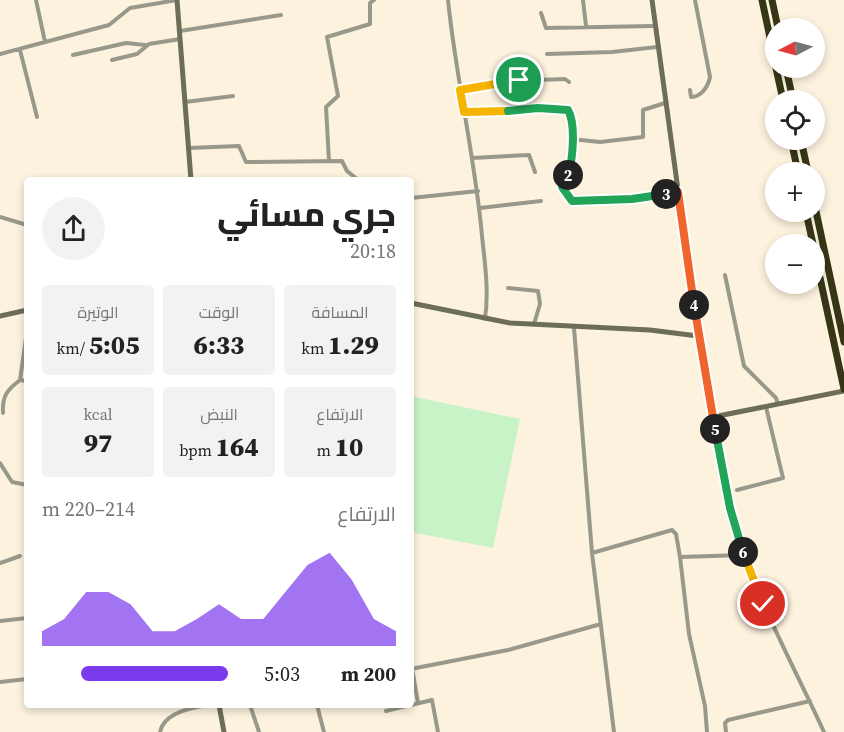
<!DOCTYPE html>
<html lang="ar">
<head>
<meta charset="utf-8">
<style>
	:root { --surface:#fff; --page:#f2f2f2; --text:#222; --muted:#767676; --accent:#7c3aed }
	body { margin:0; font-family:"Source Serif 4",Cairo,serif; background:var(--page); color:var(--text); direction:rtl; height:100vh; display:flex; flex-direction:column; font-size:22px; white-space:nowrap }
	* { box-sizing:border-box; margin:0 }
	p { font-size:20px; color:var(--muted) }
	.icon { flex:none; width:33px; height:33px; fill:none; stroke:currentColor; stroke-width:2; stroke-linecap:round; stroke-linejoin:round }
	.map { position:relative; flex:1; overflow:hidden; direction:ltr }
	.side { position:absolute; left:24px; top:177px; width:390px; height:531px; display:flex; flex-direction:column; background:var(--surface); border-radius:6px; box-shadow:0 3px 9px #0003; direction:rtl }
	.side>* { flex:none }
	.needle { width:39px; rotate:264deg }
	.tools { position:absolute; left:765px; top:18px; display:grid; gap:12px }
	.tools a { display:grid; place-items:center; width:60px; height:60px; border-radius:50%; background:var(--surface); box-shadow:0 3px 9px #0003; font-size:30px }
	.pin { position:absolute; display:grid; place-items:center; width:51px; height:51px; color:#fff; margin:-26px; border:3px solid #fff; border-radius:50%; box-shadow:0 2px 6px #0007 }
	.km { position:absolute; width:30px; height:30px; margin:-15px; border-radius:50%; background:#222; color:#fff; font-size:16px; line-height:30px; text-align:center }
	.round { display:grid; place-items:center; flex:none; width:63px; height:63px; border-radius:32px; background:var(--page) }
	.headline { display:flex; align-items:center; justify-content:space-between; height:102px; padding:0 18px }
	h1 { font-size:33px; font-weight:800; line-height:45px }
	.figures { display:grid; grid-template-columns:repeat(3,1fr); gap:9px; height:102px; padding:6px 18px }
	.figures div { display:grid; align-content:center; border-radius:6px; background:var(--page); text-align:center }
	.figures b { font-size:26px; font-weight:800 }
	.figures small { font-size:16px; font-weight:400 }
	.figures p { font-size:16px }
	.chart { height:168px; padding:12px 18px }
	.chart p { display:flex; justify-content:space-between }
	.chart svg { width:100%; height:108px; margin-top:6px; fill:var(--accent); opacity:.7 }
	ul { padding:0 18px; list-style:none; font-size:20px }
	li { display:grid; grid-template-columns:96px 72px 1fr; align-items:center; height:45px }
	li i { height:15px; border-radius:8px; background:var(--accent) }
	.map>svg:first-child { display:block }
	.green { fill:#c8f3c7 }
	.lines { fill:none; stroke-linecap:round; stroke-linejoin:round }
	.street { stroke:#98998a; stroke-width:4 }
	.secondary { stroke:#6c6e58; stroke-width:5 }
	.highway { stroke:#363617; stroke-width:7 }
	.split-1-casing { stroke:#fff; stroke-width:12 }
	.split-2-casing { stroke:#fff; stroke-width:12 }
	.split-3-casing { stroke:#fff; stroke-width:12 }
	.split-4-casing { stroke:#fff; stroke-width:12 }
	.split-5-casing { stroke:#fff; stroke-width:12 }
	.split-6-casing { stroke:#fff; stroke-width:12 }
	.split-7-casing { stroke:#fff; stroke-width:12 }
	.split-1 { stroke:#f5b400; stroke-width:8 }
	.split-2 { stroke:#22a559; stroke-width:8 }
	.split-3 { stroke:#22a559; stroke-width:8 }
	.split-4 { stroke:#f0652b; stroke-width:8 }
	.split-5 { stroke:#f0652b; stroke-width:8 }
	.split-6 { stroke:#22a559; stroke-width:8 }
	.split-7 { stroke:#f5b400; stroke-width:8 }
</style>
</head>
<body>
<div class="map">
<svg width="844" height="732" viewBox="0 0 844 732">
	<rect width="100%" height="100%" fill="#fdf2de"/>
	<path class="green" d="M 411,396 L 520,419 L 493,548 L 411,532 Z"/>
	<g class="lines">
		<path class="street" d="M 36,0 L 45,42
			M 448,0 C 456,79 475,157 482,236 C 485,264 489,291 485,319
			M 583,0 L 586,26
			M 541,13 L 546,28 L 654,26
			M 180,31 L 281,15
			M 20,50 L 37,117
			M 0,54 L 109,25 L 130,8 L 177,0
			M 547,54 L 612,52 L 657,47
			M 73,55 L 126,43 L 145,45
			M 112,60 L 137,54 L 149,44 L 180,39
			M 460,90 L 511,81 L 565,79 L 569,82
			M 690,90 L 691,97 C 701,97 708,87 710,77 L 695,0
			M 185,102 L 233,96
			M 464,112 L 538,108 L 568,110 L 571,118 L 570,171 L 563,187 L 572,201 L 632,199 L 678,192
			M 571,139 L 600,142 L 643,137 L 643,110 L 665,103
			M 189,148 L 239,146 L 246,162 L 342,161 L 347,171 L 357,179
			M 472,158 L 529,155 L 535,172
			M 329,161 L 326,107 L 338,96 L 327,37 L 370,24 L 370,3 L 374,0
			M 411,198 L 478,191
			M 480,208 L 541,201
			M 0,217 L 27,225
			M 725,275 L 744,366 L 776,398 L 778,404
			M 508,288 L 538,291 L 540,304 L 534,324
			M 574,328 L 592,553 L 614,732
			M 20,380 L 27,331
			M 3,413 C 2,396 7,390 20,380 L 27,381
			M 713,417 C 722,464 729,511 745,556 C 766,617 797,673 824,732
			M 0,463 L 12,482 L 27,485
			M 737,490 L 783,478 L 766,407
			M 592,553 L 672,530 L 676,534 L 680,557
			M 0,563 L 20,556
			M 0,621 L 27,618
			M 412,668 L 418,703
			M 411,669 L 508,650 L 601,624
			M 0,682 L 27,679
			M 250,705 L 259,732
			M 317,705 L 324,732
			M 411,705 L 432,700 L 438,732
			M 386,711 L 410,705
			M 160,732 C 164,712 193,707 210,705
			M 707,732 L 705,706 L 689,634 L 680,557 L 744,555
			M 726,732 L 725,723 L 728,720 L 810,701"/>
		<path class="secondary" d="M 177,0 L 191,180
			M 652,0 L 698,336 L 713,417 L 844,391
			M 411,303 L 510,323 L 650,330 L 698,336
			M 0,316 L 27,310
			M 219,705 L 224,732"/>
		<path class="highway" d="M 762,0 L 776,66
			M 772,0 L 778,28
			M 776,68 L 783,100
			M 786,68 L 793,100
			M 791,140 L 798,172
			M 801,140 L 808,172
			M 814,202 L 844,342
			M 806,212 L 813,244
			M 814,250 L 844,389"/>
	</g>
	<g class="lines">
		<defs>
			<path id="split-1" d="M 508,111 L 464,112 L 460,90 L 519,80"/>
			<path id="split-2" d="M 508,111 L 538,108 L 568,110 C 576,124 573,159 568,175"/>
			<path id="split-3" d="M 568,175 L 562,187 L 572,201 L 632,199 L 666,194"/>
			<path id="split-4" d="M 666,194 L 678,192 L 694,305"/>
			<path id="split-5" d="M 694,305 L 715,429"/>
			<path id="split-6" d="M 715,429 L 730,508 L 743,552"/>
			<path id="split-7" d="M 743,552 L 763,604"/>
		</defs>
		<use href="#split-1" class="split-1-casing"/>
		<use href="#split-2" class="split-2-casing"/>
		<use href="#split-3" class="split-3-casing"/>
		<use href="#split-4" class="split-4-casing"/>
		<use href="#split-5" class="split-5-casing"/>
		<use href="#split-6" class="split-6-casing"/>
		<use href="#split-7" class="split-7-casing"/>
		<use href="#split-1" class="split-1"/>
		<use href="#split-2" class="split-2"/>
		<use href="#split-3" class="split-3"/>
		<use href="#split-4" class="split-4"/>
		<use href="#split-5" class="split-5"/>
		<use href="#split-6" class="split-6"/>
		<use href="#split-7" class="split-7"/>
	</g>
</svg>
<div class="tools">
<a><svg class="needle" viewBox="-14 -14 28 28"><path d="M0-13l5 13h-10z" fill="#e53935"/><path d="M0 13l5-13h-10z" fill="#767676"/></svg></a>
<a><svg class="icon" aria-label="locate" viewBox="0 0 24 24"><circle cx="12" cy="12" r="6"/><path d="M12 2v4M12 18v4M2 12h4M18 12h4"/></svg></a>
<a>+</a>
<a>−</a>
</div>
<div class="pin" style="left:519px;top:80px;background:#1e9e55"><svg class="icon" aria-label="arrive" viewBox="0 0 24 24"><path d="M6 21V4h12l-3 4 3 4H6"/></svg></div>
<div class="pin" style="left:763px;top:604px;background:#d93025"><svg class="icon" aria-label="check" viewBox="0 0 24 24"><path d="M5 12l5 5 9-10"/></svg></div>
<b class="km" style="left:568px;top:175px">2</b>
<b class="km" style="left:666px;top:194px">3</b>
<b class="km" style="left:694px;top:305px">4</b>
<b class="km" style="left:715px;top:429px">5</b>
<b class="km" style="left:743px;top:552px">6</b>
<section class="side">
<div class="headline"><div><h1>جري مسائي</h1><p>20:18</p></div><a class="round"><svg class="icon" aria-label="share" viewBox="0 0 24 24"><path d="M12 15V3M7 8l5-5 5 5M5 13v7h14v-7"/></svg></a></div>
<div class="figures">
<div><p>المسافة</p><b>1.29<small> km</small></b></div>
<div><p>الوقت</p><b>6:33</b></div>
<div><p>الوتيرة</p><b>5:05<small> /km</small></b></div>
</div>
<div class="figures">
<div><p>الارتفاع</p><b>10<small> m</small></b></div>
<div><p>النبض</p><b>164<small> bpm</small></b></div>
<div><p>kcal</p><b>97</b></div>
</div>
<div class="chart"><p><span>الارتفاع</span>214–220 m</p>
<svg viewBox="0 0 160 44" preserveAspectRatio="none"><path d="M0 44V38L10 33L20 22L30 22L40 27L50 38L60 38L70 33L80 27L90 33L100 33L110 22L120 11L130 6L140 17L150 33L160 38V44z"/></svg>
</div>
<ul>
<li><b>200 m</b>5:03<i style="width:79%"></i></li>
</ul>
</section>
</div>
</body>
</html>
